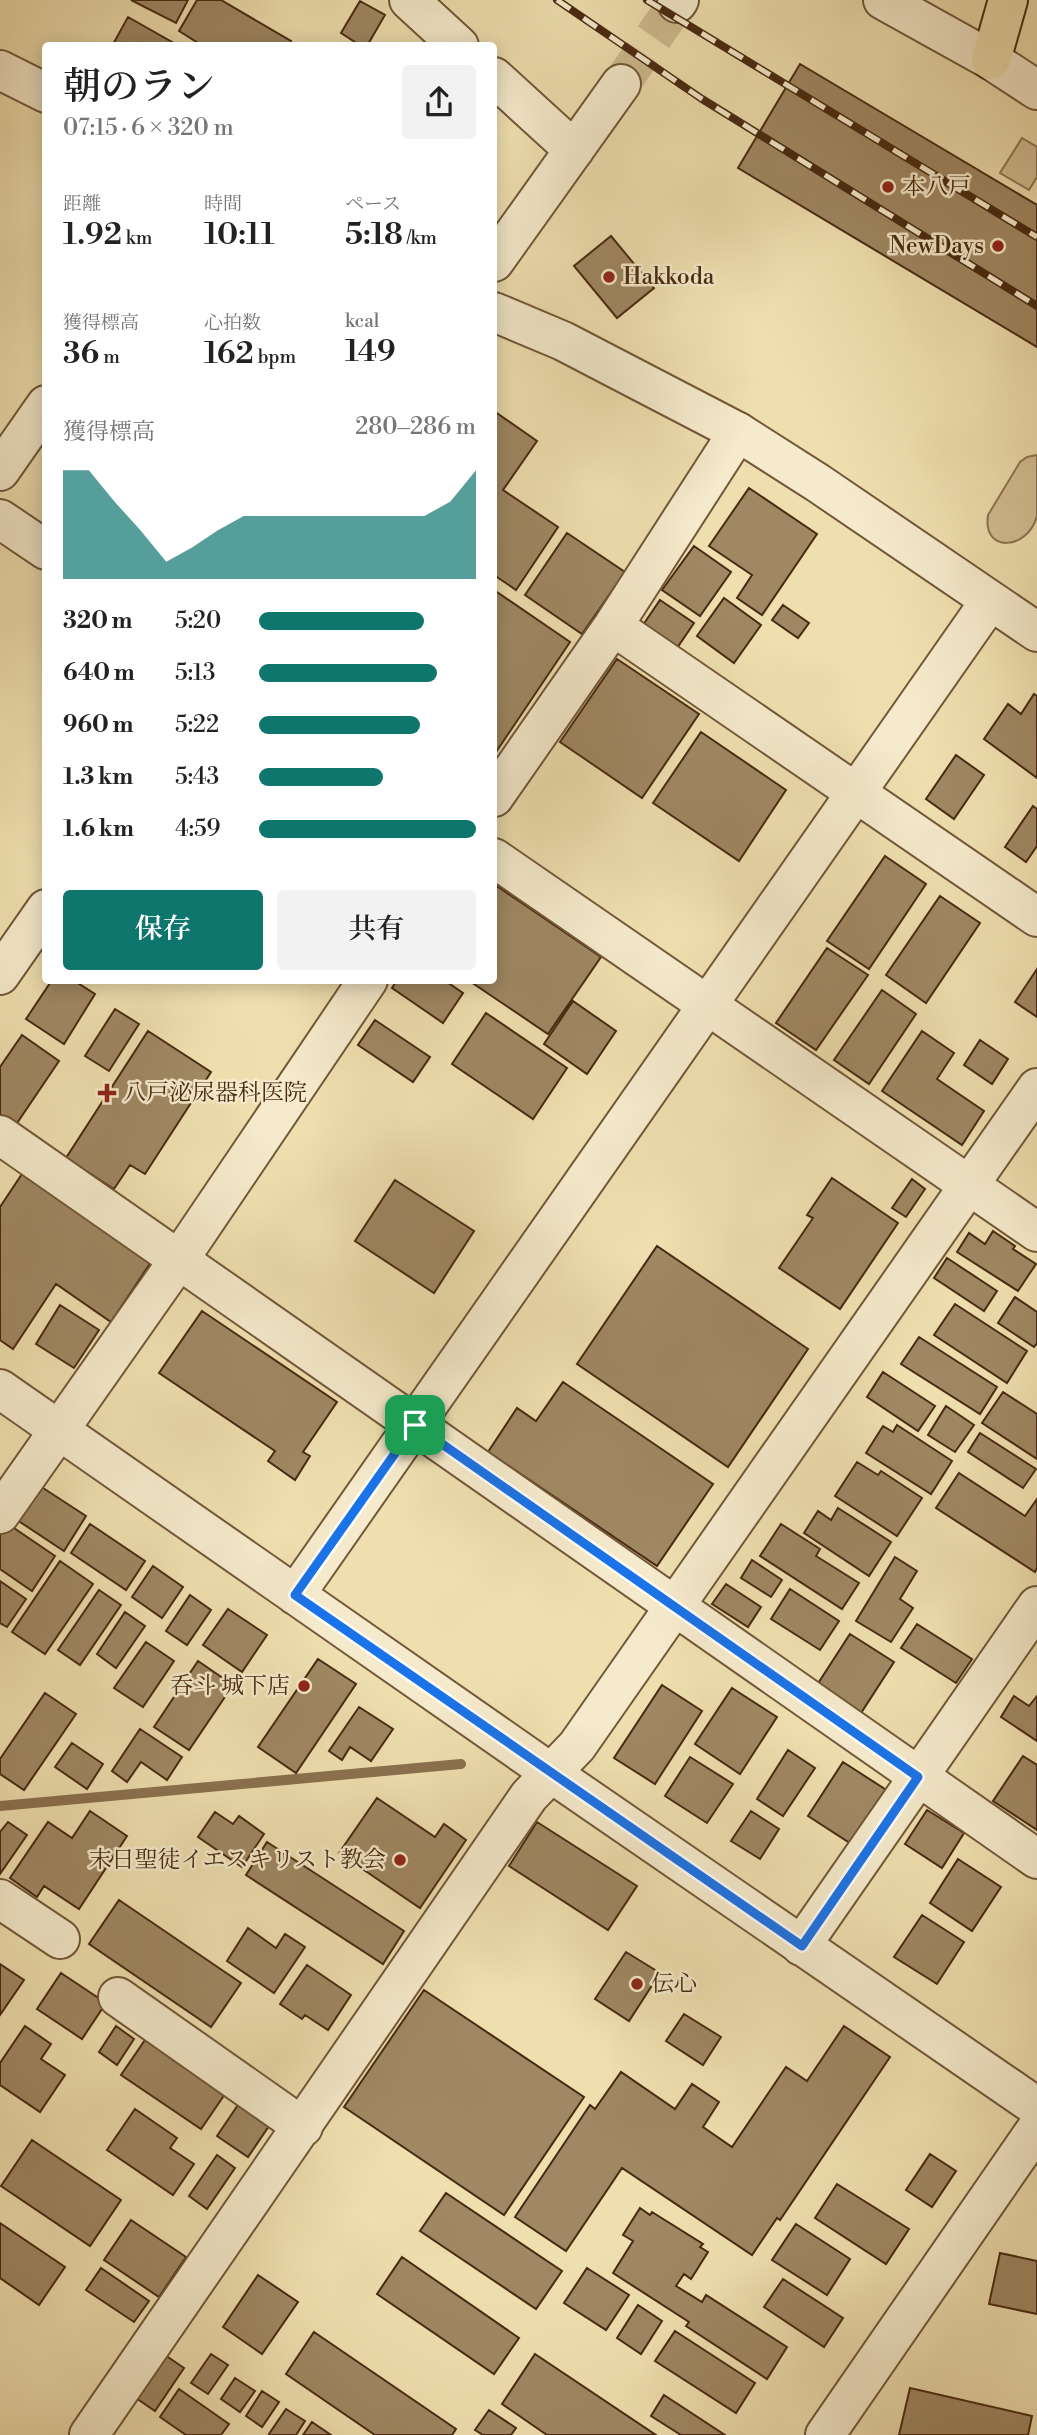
<!DOCTYPE html>
<html lang="ja">
<head>
<meta charset="utf-8">
<style>
	:root { --surface:#fff; --page:#f2f2f2; --text:#222; --muted:#767676; --accent:#0f766e }
	body { margin:0; font-family:"Libre Bodoni","Noto Serif JP",serif; background:var(--page); color:var(--text); height:100vh; display:flex; flex-direction:column; font-size:26px; white-space:nowrap }
	* { box-sizing:border-box; margin:0 }
	p { font-size:23px; color:var(--muted) }
	.icon { flex:none; width:38px; height:38px; fill:none; stroke:currentColor; stroke-width:2; stroke-linecap:round; stroke-linejoin:round }
	.map { position:relative; flex:1; overflow:hidden }
	.panel { position:absolute; left:42px; top:42px; width:455px; height:942px; display:flex; flex-direction:column; background:var(--surface); border-radius:7px; box-shadow:0 4px 18px #0003 }
	.panel>* { flex:none }
	.pin { position:absolute; display:grid; place-items:center; width:60px; height:60px; color:#fff; margin:-30px; border-radius:14px; box-shadow:0 4px 10px #0006 }
	.round { display:grid; place-items:center; flex:none; width:74px; height:74px; border-radius:7px; background:var(--page) }
	.head { display:flex; align-items:center; justify-content:space-between; height:119px; padding:0 21px }
	h1 { font-size:38px; font-weight:600; line-height:52px }
	.figures { display:grid; grid-template-columns:repeat(3,1fr); gap:10px; height:119px; padding:7px 21px }
	.figures div { display:grid; align-content:center }
	.figures b { font-size:30px; font-weight:600 }
	.figures small { font-size:19px; font-weight:400 }
	.figures p { font-size:19px }
	.chart { height:196px; padding:14px 21px }
	.chart p { display:flex; justify-content:space-between }
	.chart svg { width:100%; height:126px; margin-top:7px; fill:var(--accent); opacity:.7 }
	.primary-button { display:flex; gap:14px; margin-top:auto; padding:14px 21px }
	.primary-button a { flex:1; height:80px; border-radius:7px; background:var(--accent); color:#fff; font-size:28px; font-weight:600; line-height:80px; text-align:center }
	.primary-button a+a { background:var(--page); color:var(--text) }
	ul { padding:0 21px; list-style:none; font-size:23px }
	li { display:grid; grid-template-columns:112px 84px 1fr; align-items:center; height:52px }
	li i { height:18px; border-radius:9px; background:var(--accent) }
	.map>svg:first-child { display:block }
	.green { fill:#d3c094; stroke:#8e7552; stroke-width:2 }
	.lines { fill:none; stroke-linecap:round; stroke-linejoin:round }
	.stream { stroke:#8a714f; stroke-width:10 }
	.building { fill:#9f8863; stroke:#482a11; stroke-width:2 }
	.tertiary-tunnel { stroke:#cebb8f; stroke-width:38; stroke-dasharray:38 19; stroke-linecap:butt }
	.minor-casing { stroke:#725738; stroke-width:42 }
	.tertiary-casing { stroke:#725738; stroke-width:42 }
	.primary-casing { stroke:#482a11; stroke-width:42 }
	.minor { stroke:#f5eacb; stroke-width:38 }
	.tertiary { stroke:#f5eacb; stroke-width:38 }
	.primary { stroke:#efdfaf; stroke-width:38 }
	.rail-casing { stroke:#482a11; stroke-width:8 }
	.rail { stroke:#f5eacb; stroke-width:5; stroke-dasharray:16; stroke-linecap:butt }
	.route-casing { stroke:#fff; stroke-width:14 }
	.route { stroke:#1a73e8; stroke-width:9 }
	.poi-dot { fill:#8f2418; stroke:#f5eacb; stroke-width:2.5 }
	.labels { text-anchor:middle; dominant-baseline:central; stroke-width:5; stroke-linejoin:round; paint-order:stroke }
	.poi-label { font-size:23px; fill:#482a11; stroke:#f5eacb; text-anchor:start }
</style>
</head>
<body>
<div class="map">
<svg width="1037" height="2435" viewBox="0 0 1037 2435">
	<rect width="100%" height="100%" fill="#efdfaf"/>
	<filter id="stains"><feTurbulence type="fractalNoise" baseFrequency=".00286" numOctaves="4"/><feColorMatrix values="0 0 0 0 .2 0 0 0 0 .09 0 0 0 0 .02 0 0 0 .5 -.17"/></filter>
	<radialGradient id="worn" r=".72"><stop offset=".6" stop-color="#630" stop-opacity="0"/><stop offset="1" stop-color="#630" stop-opacity=".3"/></radialGradient>
	<path class="green" d="M 1022,138 L 1037,147 L 1037,177 L 1029,190 L 1000,173 Z
		M 1037,455 C 1037,470 1037,503 1037,516 C 1028,550 982,554 988,515 L 1020,462 L 1027,457 Z"/>
	<g class="lines">
		<path class="stream" d="M 0,1806 L 461,1764"/>
	</g>
	<path class="building" d="M 131,0 L 188,0 L 176,23 Z
		M 197,0 L 221,0 L 291,41 L 289,46 L 203,46 L 179,31 Z
		M 360,1 L 385,15 L 367,46 L 361,46 L 341,33 Z
		M 128,17 L 179,46 L 112,46 Z
		M 800,64 L 1037,205 L 1037,347 L 738,168 Z
		M 611,236 L 654,288 L 617,318 L 574,266 Z
		M 494,411 L 537,441 L 503,490 L 558,527 L 516,590 L 494,575 Z
		M 749,488 L 817,534 L 762,615 L 737,598 L 752,575 L 709,546 Z
		M 567,533 L 625,572 L 582,634 L 525,595 Z
		M 694,546 L 731,572 L 700,616 L 662,590 Z
		M 494,590 L 570,642 L 494,755 Z
		M 724,598 L 761,625 L 734,663 L 697,636 Z
		M 660,600 L 694,623 L 677,648 L 643,625 Z
		M 783,605 L 809,623 L 798,638 L 772,620 Z
		M 617,659 L 699,714 L 642,798 L 560,742 Z
		M 1034,694 L 1037,696 L 1037,778 L 984,739 L 1008,704 L 1021,714 Z
		M 701,732 L 786,790 L 739,861 L 653,803 Z
		M 956,755 L 984,775 L 954,819 L 926,799 Z
		M 1033,806 L 1037,809 L 1037,846 L 1026,862 L 1005,847 Z
		M 885,856 L 926,884 L 869,969 L 827,941 Z
		M 494,884 L 601,957 L 548,1034 L 468,980 L 494,980 Z
		M 940,896 L 980,923 L 926,1003 L 886,975 Z
		M 827,948 L 868,975 L 816,1050 L 776,1023 Z
		M 1037,969 L 1037,1017 L 1015,1002 Z
		M 52,980 L 73,980 L 95,994 L 64,1044 L 26,1019 Z
		M 397,980 L 444,980 L 463,993 L 443,1023 L 392,988 Z
		M 882,990 L 916,1014 L 869,1084 L 834,1060 Z
		M 573,1001 L 616,1031 L 587,1074 L 544,1044 Z
		M 115,1009 L 139,1024 L 109,1071 L 85,1056 Z
		M 486,1013 L 567,1068 L 533,1119 L 452,1064 Z
		M 375,1020 L 430,1057 L 413,1082 L 358,1045 Z
		M 148,1031 L 211,1072 L 145,1174 L 130,1165 L 114,1189 L 66,1158 Z
		M 922,1031 L 954,1053 L 937,1079 L 984,1111 L 962,1145 L 882,1091 Z
		M 22,1035 L 59,1061 L 15,1126 L 0,1115 L 0,1067 Z
		M 980,1040 L 1008,1059 L 992,1084 L 964,1065 Z
		M 22,1174 L 151,1262 L 111,1322 L 56,1284 L 13,1349 L 0,1340 L 0,1207 Z
		M 832,1178 L 898,1223 L 840,1309 L 779,1268 L 813,1218 L 807,1215 Z
		M 912,1179 L 925,1189 L 906,1217 L 892,1208 Z
		M 395,1180 L 474,1231 L 434,1293 L 355,1241 Z
		M 993,1231 L 1015,1246 L 1013,1249 L 1036,1264 L 1018,1291 L 957,1252 L 969,1233 L 985,1244 Z
		M 657,1246 L 808,1349 L 728,1467 L 577,1364 Z
		M 947,1258 L 997,1291 L 984,1311 L 934,1278 Z
		M 1015,1297 L 1037,1312 L 1037,1343 L 1034,1347 L 998,1323 Z
		M 955,1304 L 1027,1351 L 1007,1383 L 934,1335 Z
		M 60,1305 L 99,1330 L 74,1368 L 36,1344 Z
		M 202,1311 L 337,1402 L 303,1452 L 310,1456 L 295,1480 L 268,1461 L 275,1451 L 159,1373 Z
		M 919,1337 L 997,1387 L 980,1414 L 901,1364 Z
		M 883,1372 L 935,1406 L 918,1431 L 867,1397 Z
		M 563,1382 L 713,1484 L 657,1566 L 488,1452 L 517,1408 L 536,1421 Z
		M 1003,1392 L 1037,1414 L 1037,1459 L 982,1423 Z
		M 946,1406 L 974,1425 L 955,1452 L 928,1435 Z
		M 897,1425 L 952,1461 L 931,1494 L 866,1453 L 883,1426 L 893,1432 Z
		M 980,1433 L 1036,1469 L 1023,1488 L 968,1452 Z
		M 857,1462 L 878,1475 L 881,1471 L 922,1498 L 897,1536 L 835,1496 Z
		M 959,1473 L 1025,1516 L 1037,1499 L 1037,1568 L 1035,1572 L 936,1508 Z
		M 40,1486 L 86,1516 L 64,1551 L 17,1520 Z
		M 838,1508 L 891,1542 L 869,1576 L 804,1533 L 818,1511 L 831,1520 Z
		M 8,1524 L 55,1556 L 32,1591 L 0,1569 L 0,1535 Z
		M 90,1524 L 145,1561 L 126,1590 L 71,1553 Z
		M 781,1524 L 820,1549 L 816,1556 L 859,1583 L 842,1609 L 760,1556 Z
		M 895,1557 L 917,1571 L 900,1599 L 913,1608 L 891,1642 L 856,1621 Z
		M 752,1560 L 782,1580 L 771,1597 L 741,1578 Z
		M 60,1561 L 93,1584 L 45,1654 L 12,1632 Z
		M 153,1566 L 183,1587 L 162,1618 L 132,1597 Z
		M 0,1581 L 26,1599 L 7,1627 L 0,1623 Z
		M 726,1584 L 761,1607 L 748,1627 L 712,1604 Z
		M 790,1589 L 839,1621 L 820,1650 L 771,1619 Z
		M 99,1590 L 121,1605 L 80,1665 L 58,1650 Z
		M 190,1595 L 211,1610 L 187,1645 L 166,1631 Z
		M 228,1609 L 267,1635 L 242,1672 L 203,1645 Z
		M 125,1612 L 145,1626 L 116,1668 L 97,1654 Z
		M 917,1624 L 972,1659 L 956,1683 L 901,1648 Z
		M 850,1634 L 894,1662 L 861,1713 L 817,1685 Z
		M 146,1642 L 174,1661 L 143,1707 L 114,1688 Z
		M 318,1659 L 356,1684 L 296,1773 L 258,1747 Z
		M 198,1661 L 233,1685 L 189,1750 L 154,1727 Z
		M 662,1685 L 702,1711 L 655,1784 L 614,1758 Z
		M 732,1688 L 777,1717 L 740,1774 L 695,1744 Z
		M 45,1693 L 76,1714 L 24,1790 L 0,1774 L 0,1759 Z
		M 1014,1696 L 1029,1706 L 1037,1696 L 1037,1741 L 1001,1717 Z
		M 359,1707 L 393,1729 L 371,1761 L 350,1747 L 342,1760 L 329,1751 Z
		M 140,1729 L 182,1757 L 167,1780 L 141,1762 L 127,1782 L 112,1771 Z
		M 72,1743 L 103,1764 L 87,1789 L 55,1767 Z
		M 788,1750 L 815,1768 L 783,1816 L 757,1799 Z
		M 1023,1756 L 1037,1765 L 1037,1830 L 993,1801 Z
		M 690,1757 L 733,1784 L 707,1823 L 665,1796 Z
		M 843,1762 L 888,1791 L 853,1845 L 808,1816 Z
		M 377,1798 L 435,1837 L 444,1824 L 466,1840 L 420,1908 L 339,1853 Z
		M 927,1810 L 964,1833 L 942,1868 L 905,1844 Z
		M 90,1811 L 127,1836 L 79,1909 L 44,1886 L 37,1897 L 10,1878 L 48,1822 L 72,1838 Z
		M 751,1811 L 779,1829 L 760,1859 L 731,1841 Z
		M 215,1812 L 233,1824 L 239,1816 L 264,1834 L 242,1867 L 198,1837 Z
		M 8,1822 L 27,1835 L 0,1874 L 0,1832 Z
		M 537,1822 L 637,1886 L 608,1930 L 509,1866 Z
		M 267,1842 L 404,1931 L 383,1964 L 246,1875 Z
		M 958,1859 L 1001,1887 L 972,1931 L 930,1903 Z
		M 119,1900 L 241,1983 L 211,2027 L 89,1944 Z
		M 922,1915 L 964,1942 L 937,1984 L 894,1957 Z
		M 248,1928 L 276,1948 L 285,1934 L 305,1947 L 274,1993 L 227,1961 Z
		M 626,1952 L 660,1973 L 629,2021 L 595,1999 Z
		M 0,1964 L 24,1980 L 0,2015 Z
		M 307,1965 L 351,1995 L 328,2030 L 305,2015 L 302,2019 L 280,2004 Z
		M 61,1973 L 106,2003 L 82,2039 L 37,2009 Z
		M 424,1990 L 584,2097 L 504,2215 L 344,2107 Z
		M 684,2014 L 721,2037 L 703,2065 L 666,2041 Z
		M 25,2026 L 51,2044 L 41,2059 L 65,2075 L 40,2112 L 0,2085 L 0,2063 Z
		M 116,2026 L 134,2039 L 117,2065 L 99,2052 Z
		M 844,2026 L 890,2057 L 780,2220 L 777,2218 L 752,2255 L 622,2168 L 566,2251 L 515,2217 L 590,2105 L 595,2109 L 621,2072 L 675,2109 L 692,2084 L 719,2102 L 703,2127 L 732,2147 L 786,2067 L 807,2081 Z
		M 145,2040 L 225,2094 L 201,2129 L 121,2075 Z
		M 238,2105 L 269,2126 L 248,2157 L 217,2136 Z
		M 135,2109 L 177,2138 L 170,2148 L 194,2164 L 173,2195 L 107,2150 Z
		M 32,2140 L 121,2200 L 90,2246 L 1,2186 Z
		M 930,2154 L 956,2171 L 932,2207 L 906,2190 Z
		M 217,2155 L 235,2168 L 207,2209 L 189,2196 Z
		M 837,2184 L 909,2229 L 886,2264 L 815,2218 Z
		M 446,2193 L 562,2271 L 536,2309 L 420,2231 Z
		M 640,2208 L 650,2215 L 652,2212 L 703,2244 L 700,2247 L 708,2252 L 691,2279 L 684,2274 L 676,2286 L 702,2302 L 706,2295 L 787,2347 L 767,2379 L 686,2326 L 689,2322 L 613,2273 L 633,2241 L 623,2235 Z
		M 131,2220 L 186,2257 L 159,2297 L 104,2260 Z
		M 0,2223 L 65,2267 L 39,2305 L 0,2278 Z
		M 796,2224 L 850,2259 L 827,2295 L 772,2260 Z
		M 1000,2253 L 1037,2261 L 1037,2314 L 989,2304 Z
		M 402,2257 L 519,2338 L 494,2374 L 377,2294 Z
		M 101,2268 L 149,2301 L 134,2322 L 86,2290 Z
		M 587,2268 L 629,2295 L 606,2330 L 564,2303 Z
		M 258,2275 L 298,2302 L 262,2354 L 223,2327 Z
		M 783,2279 L 843,2318 L 824,2347 L 764,2307 Z
		M 638,2305 L 662,2321 L 641,2354 L 617,2338 Z
		M 675,2331 L 755,2383 L 736,2413 L 655,2361 Z
		M 314,2332 L 456,2429 L 452,2435 L 375,2435 L 286,2374 Z
		M 211,2354 L 228,2365 L 208,2394 L 191,2383 Z
		M 535,2354 L 656,2435 L 547,2435 L 502,2404 Z
		M 165,2355 L 184,2368 L 155,2411 L 136,2398 Z
		M 235,2378 L 255,2391 L 240,2412 L 221,2399 Z
		M 910,2388 L 1032,2416 L 1028,2435 L 899,2435 Z
		M 179,2389 L 229,2424 L 221,2435 L 186,2435 L 160,2417 Z
		M 262,2391 L 279,2402 L 262,2427 L 246,2416 Z
		M 664,2395 L 725,2435 L 681,2435 L 651,2416 Z
		M 286,2409 L 305,2421 L 296,2435 L 270,2435 L 269,2434 Z
		M 489,2410 L 516,2428 L 511,2435 L 483,2435 L 475,2430 Z
		M 312,2422 L 331,2435 L 303,2435 Z"/>
	<g class="lines">
		<path class="tertiary-tunnel" d="M 621,84 L 677,3"/>
		<defs>
			<path id="minor" d="M 409,0 L 459,46
				M 0,70 L 46,93
				M 494,77 L 574,150
				M 0,471 L 46,405
				M 0,519 L 46,550
				M 613,626 L 1037,917
				M 494,797 L 613,626 L 738,432
				M 494,858 L 1037,1232
				M 0,1135 L 1037,1859
				M 0,1514 L 180,1258 L 368,980
				M 0,1899 L 60,1939
				M 801,1946 L 1037,1606
				M 118,1997 L 303,2127
				M 89,2435 L 529,1796 L 577,1746 L 1037,1088"/>
			<path id="tertiary" d="M 883,0 L 991,60 L 1037,90
				M 677,3 L 679,0
				M 494,262 L 621,84
				M 494,312 L 563,341 L 738,432 L 818,483 L 1037,632
				M 0,975 L 46,909
				M 0,1389 L 551,1773 L 1037,2107
				M 295,1595 L 990,601
				M 825,2435 L 1037,2128"/>
			<path id="primary" d="M 991,60 L 1008,0"/>
		</defs>
		<use href="#minor" class="minor-casing"/>
		<use href="#tertiary" class="tertiary-casing"/>
		<use href="#primary" class="primary-casing"/>
		<use href="#minor" class="minor"/>
		<use href="#tertiary" class="tertiary"/>
		<use href="#primary" class="primary"/>
		<defs>
			<path id="rail" d="M 557,0 L 702,99 L 1037,306
				M 647,0 L 1037,237"/>
		</defs>
		<use href="#rail" class="rail-casing"/>
		<use href="#rail" class="rail"/>
	</g>
	<g class="lines">
		<defs>
			<path id="route" d="M 415,1425 L 918,1777 L 802,1946 L 295,1595 Z"/>
		</defs>
		<use href="#route" class="route-casing"/>
		<use href="#route" class="route"/>
	</g>
	<g class="poi-dot">
		<circle cx="888" cy="187" r="7"/>
		<circle cx="998" cy="246" r="7"/>
		<circle cx="609" cy="277" r="7"/>
		<path d="M103.5 1082.5h7v7h7v7h-7v7h-7v-7h-7v-7h7z"/>
		<circle cx="304" cy="1686" r="7"/>
		<circle cx="400" cy="1860" r="7"/>
		<circle cx="637" cy="1984" r="7"/>
	</g>
	<g class="labels">
		<g class="poi-label">
			<text x="902" y="187">本八戸</text>
			<text x="984" y="246" text-anchor="end">NewDays</text>
			<text x="623" y="277">Hakkoda</text>
			<text x="123" y="1093">八戸泌尿器科医院</text>
			<text x="290" y="1686" text-anchor="end">呑斗 城下店</text>
			<text x="386" y="1860" text-anchor="end">末日聖徒イエスキリスト教会</text>
			<text x="651" y="1984">伝心</text>
		</g>
	</g>
	<rect width="100%" height="100%" filter="url(#stains)"/>
	<rect width="100%" height="100%" fill="url(#worn)"/>
</svg>
<div class="pin" style="left:415px;top:1425px;background:#1e9e55"><svg class="icon" aria-label="arrive" viewBox="0 0 24 24"><path d="M6 21V4h12l-3 4 3 4H6"/></svg></div>
<section class="panel">
<div class="head"><div><h1>朝のラン</h1><p>07:15 · 6 × 320 m</p></div><a class="round"><svg class="icon" aria-label="share" viewBox="0 0 24 24"><path d="M12 15V3M7 8l5-5 5 5M5 13v7h14v-7"/></svg></a></div>
<div class="figures">
<div><p>距離</p><b>1.92<small> km</small></b></div>
<div><p>時間</p><b>10:11</b></div>
<div><p>ペース</p><b>5:18<small> /km</small></b></div>
</div>
<div class="figures">
<div><p>獲得標高</p><b>36<small> m</small></b></div>
<div><p>心拍数</p><b>162<small> bpm</small></b></div>
<div><p>kcal</p><b>149</b></div>
</div>
<div class="chart"><p><span>獲得標高</span>280–286 m</p>
<svg viewBox="0 0 160 44" preserveAspectRatio="none"><path d="M0 44V6L10 6L20 17L30 27L40 38L50 33L60 27L70 22L80 22L90 22L100 22L110 22L120 22L130 22L140 22L150 17L160 6V44z"/></svg>
</div>
<ul>
<li><b>320 m</b>5:20<i style="width:76%"></i></li>
<li><b>640 m</b>5:13<i style="width:82%"></i></li>
<li><b>960 m</b>5:22<i style="width:74%"></i></li>
<li><b>1.3 km</b>5:43<i style="width:57%"></i></li>
<li><b>1.6 km</b>4:59<i style="width:100%"></i></li>
</ul>
<div class="primary-button"><a>保存</a><a>共有</a></div>
</section>
</div>
</body>
</html>
